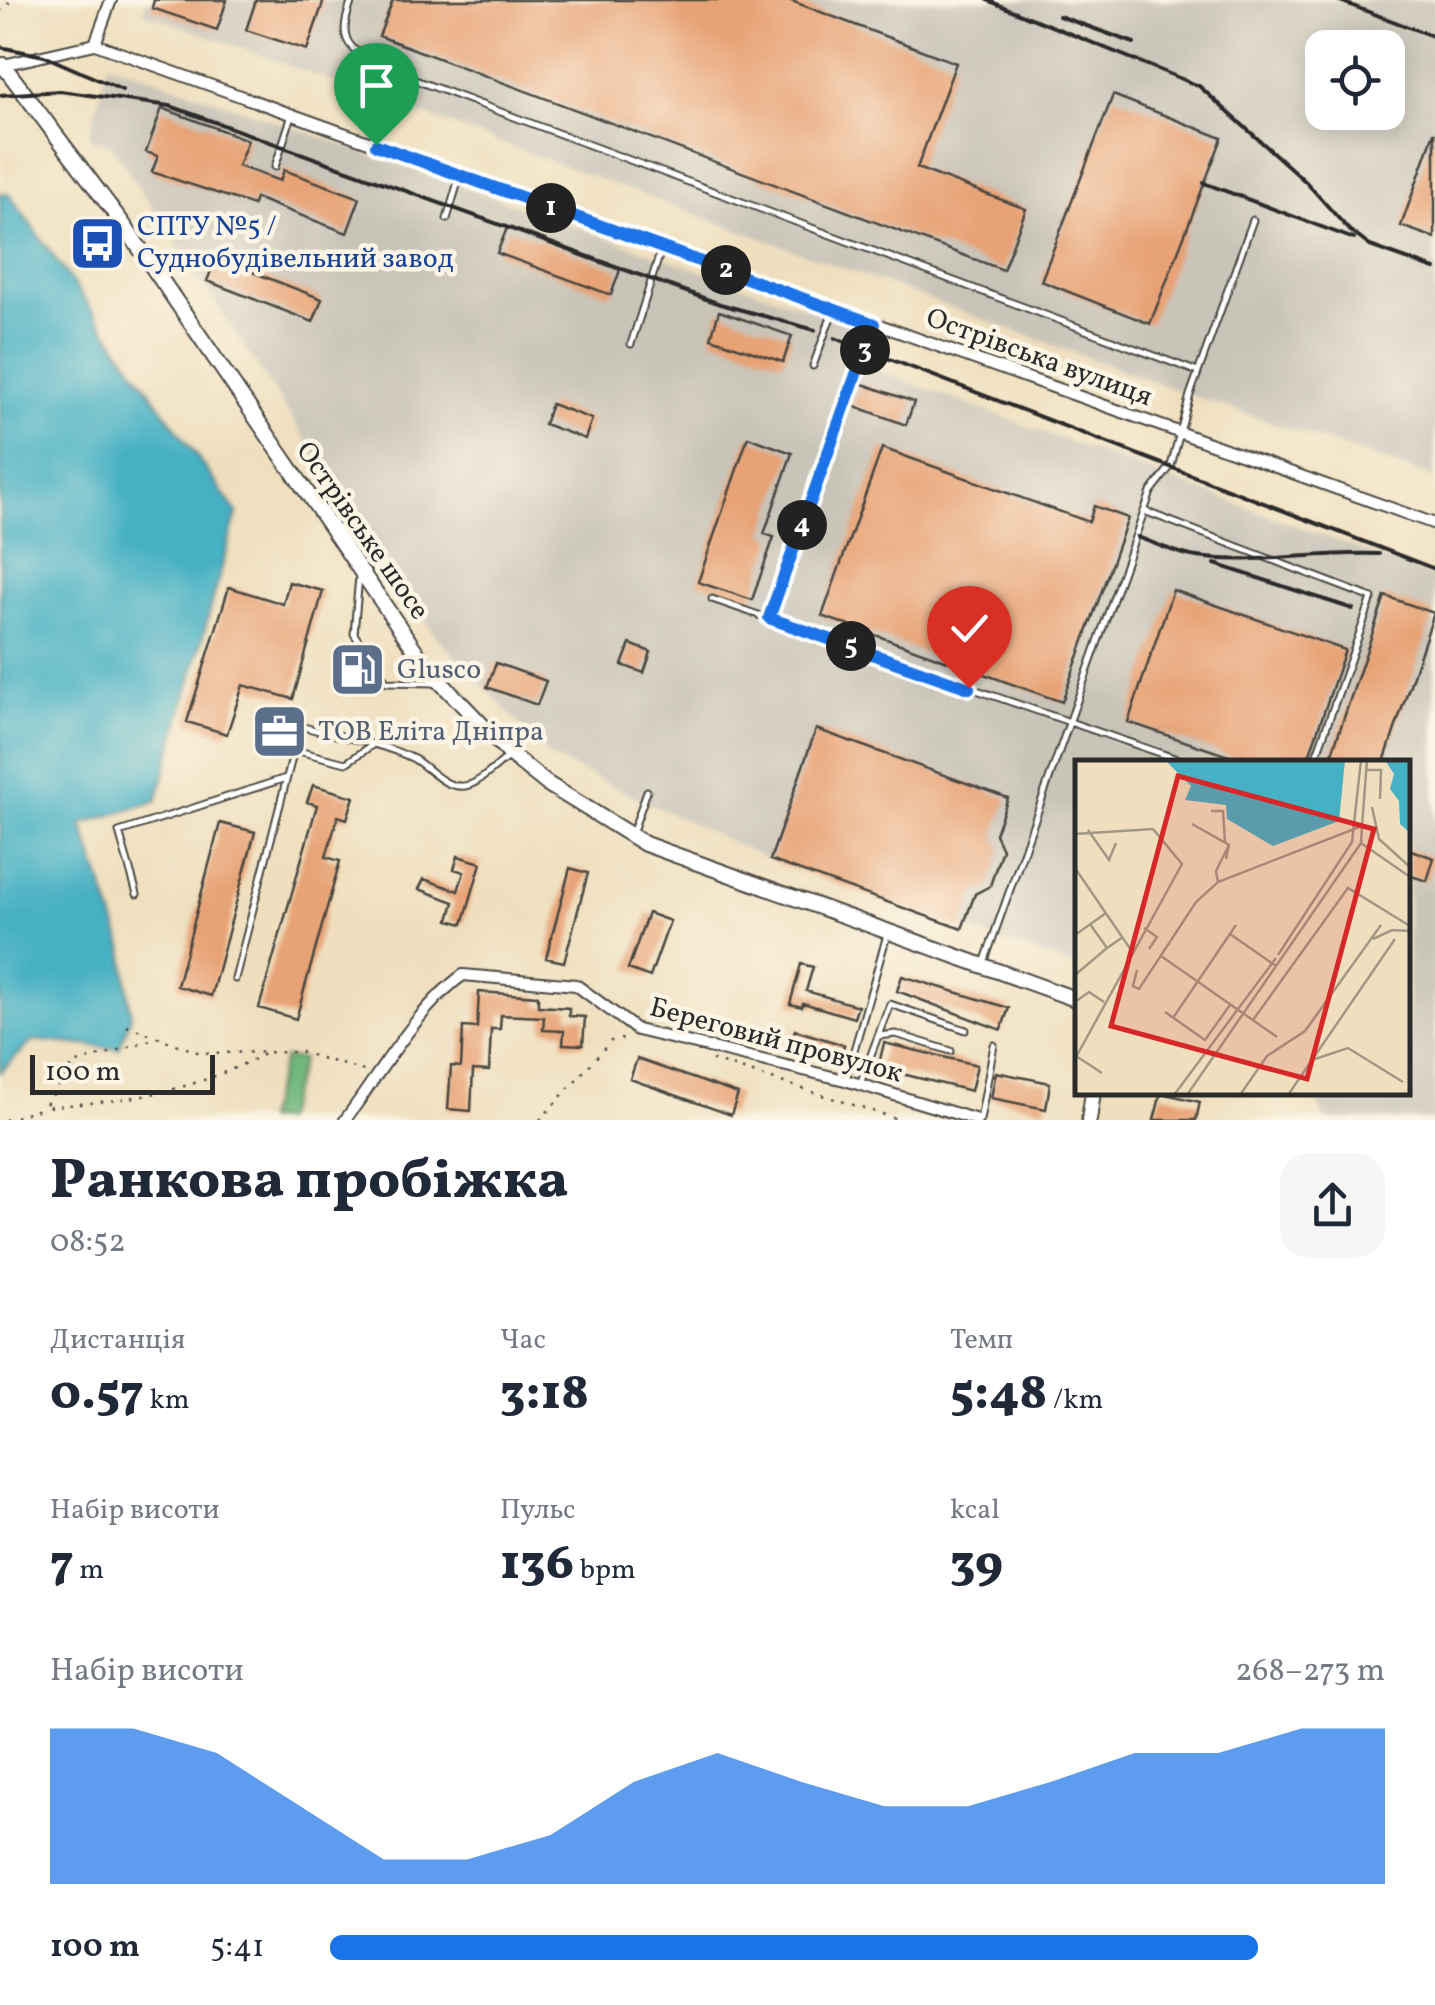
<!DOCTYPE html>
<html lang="uk">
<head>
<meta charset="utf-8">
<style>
	:root { --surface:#fff; --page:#f6f6f7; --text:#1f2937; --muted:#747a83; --accent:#1a73e8 }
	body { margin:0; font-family:Vollkorn,serif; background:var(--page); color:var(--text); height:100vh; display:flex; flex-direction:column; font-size:38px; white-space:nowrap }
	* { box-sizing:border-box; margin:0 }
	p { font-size:32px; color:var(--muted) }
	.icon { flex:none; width:55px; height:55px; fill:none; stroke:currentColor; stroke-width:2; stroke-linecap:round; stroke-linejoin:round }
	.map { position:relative; height:1120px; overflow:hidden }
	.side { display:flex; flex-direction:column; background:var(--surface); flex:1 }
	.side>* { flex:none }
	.controls { position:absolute; left:1305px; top:30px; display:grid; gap:20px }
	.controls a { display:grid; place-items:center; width:100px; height:100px; border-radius:20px; background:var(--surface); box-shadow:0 5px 25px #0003; font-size:50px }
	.scale { position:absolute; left:30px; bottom:25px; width:185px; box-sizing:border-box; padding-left:10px; border:5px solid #2b2b2b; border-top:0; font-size:28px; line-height:35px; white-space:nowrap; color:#2b2b2b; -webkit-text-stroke:8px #fcf5e5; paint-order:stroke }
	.pin { position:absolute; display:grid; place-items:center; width:85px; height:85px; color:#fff; margin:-102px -42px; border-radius:50% 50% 50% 0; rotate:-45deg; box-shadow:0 0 10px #0007 }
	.pin .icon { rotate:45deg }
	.km { position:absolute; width:50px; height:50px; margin:-25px; border-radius:50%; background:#222; color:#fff; font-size:28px; line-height:50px; text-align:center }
	.round { display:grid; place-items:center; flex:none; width:105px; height:105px; border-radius:30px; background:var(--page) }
	.head { display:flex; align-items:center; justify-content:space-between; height:170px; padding:0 50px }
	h1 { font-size:55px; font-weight:800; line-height:75px }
	.stats { display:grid; grid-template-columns:repeat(3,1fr); gap:15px; height:170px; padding:10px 50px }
	.stats div { display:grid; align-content:center }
	.stats b { font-size:50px; font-weight:800 }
	.stats small { font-size:28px; font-weight:400 }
	.stats p { font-size:28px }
	.chart { height:280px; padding:20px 50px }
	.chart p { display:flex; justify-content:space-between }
	.chart svg { width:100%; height:180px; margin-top:10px; fill:var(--accent); opacity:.7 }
	ul { padding:0 50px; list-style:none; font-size:32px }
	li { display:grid; grid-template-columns:160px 120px 1fr; align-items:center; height:75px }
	li i { height:25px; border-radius:12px; background:var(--accent) }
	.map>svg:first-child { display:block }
	.industrial { fill:#c9c4b8; fill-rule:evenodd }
	.forest { fill:#70b77c; stroke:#4e7154; stroke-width:2.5 }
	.water { fill:#46b1c4; stroke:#386e78; stroke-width:2.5 }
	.building { fill:#e7a274 }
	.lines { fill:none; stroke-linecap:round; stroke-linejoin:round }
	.lane-casing { stroke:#484641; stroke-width:9 }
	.street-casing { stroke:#484641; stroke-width:14 }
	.secondary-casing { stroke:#484641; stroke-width:18 }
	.path { stroke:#484641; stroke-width:2.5; stroke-dasharray:2.5 8; stroke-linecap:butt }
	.lane { stroke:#fff; stroke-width:5 }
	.street { stroke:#fff; stroke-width:10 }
	.secondary { stroke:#fff; stroke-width:14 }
	.rail { stroke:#2b2b2b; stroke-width:4 }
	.route-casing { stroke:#fff; stroke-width:20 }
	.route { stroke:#1a73e8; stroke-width:12 }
	.labels { text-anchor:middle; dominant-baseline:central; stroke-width:9; stroke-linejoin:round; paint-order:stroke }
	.transit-label { font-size:28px; fill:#164399; stroke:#fcf5e5; text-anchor:start }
	.street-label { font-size:28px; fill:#2b2b2b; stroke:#fcf5e5 }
	.service-label { font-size:28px; fill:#4e5e75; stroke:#fcf5e5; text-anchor:start }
	.inset-road { fill:none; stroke:#a19783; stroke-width:2.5 }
	.view { fill:#d62828; fill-opacity:0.15; stroke:#d62828; stroke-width:5 }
	.inset-edge { fill:none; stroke:#2b2b2b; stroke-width:5 }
</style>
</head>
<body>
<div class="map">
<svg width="1435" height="1120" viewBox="0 0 1435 1120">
	<rect width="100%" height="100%" fill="#fcf5e5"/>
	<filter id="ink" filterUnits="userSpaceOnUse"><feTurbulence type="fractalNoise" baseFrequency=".01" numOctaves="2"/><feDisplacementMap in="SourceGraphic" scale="20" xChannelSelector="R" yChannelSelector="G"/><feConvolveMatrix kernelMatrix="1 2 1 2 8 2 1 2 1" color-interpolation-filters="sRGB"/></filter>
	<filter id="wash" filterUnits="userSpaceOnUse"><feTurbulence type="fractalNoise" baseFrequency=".0048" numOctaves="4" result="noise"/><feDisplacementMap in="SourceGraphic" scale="40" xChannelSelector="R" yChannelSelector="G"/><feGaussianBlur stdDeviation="2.25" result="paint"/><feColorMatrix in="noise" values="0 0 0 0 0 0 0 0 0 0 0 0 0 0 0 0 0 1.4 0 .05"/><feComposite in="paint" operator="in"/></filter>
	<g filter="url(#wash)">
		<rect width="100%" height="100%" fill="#efdfbe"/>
		<path class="industrial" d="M 147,0 L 1435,0 L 1435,478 L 1190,395 L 143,12 ZM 1322,48 L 1388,48 L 1388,112 L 1322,112 Z
			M 108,62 L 849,323 L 838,356 L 1435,577 L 1435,1120 L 1325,1120 L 1312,1093 L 1408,1092 L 1408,762 L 1078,762 L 1077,967 L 770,860 L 550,757 L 435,635 L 110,144 L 89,138 Z"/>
		<path class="forest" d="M 284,1058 L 302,1059 L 283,1120 L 265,1120 Z"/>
		<path class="water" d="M 0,193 L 9,194 L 237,513 L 157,801 L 82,824 L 123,946 L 131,1016 L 119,1049 L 34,1040 L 0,1072 Z"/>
		<g id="blocks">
			<path class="building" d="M 154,0 L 227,0 L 217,30 L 152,8 Z
				M 256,0 L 324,0 L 307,50 L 246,30 Z
				M 393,0 L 789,0 L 956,63 L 917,168 L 1026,209 L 1003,270 L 379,36 Z
				M 1113,95 L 1222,138 L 1150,324 L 1041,281 Z
				M 162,108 L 248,140 L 238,166 L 280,181 L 284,170 L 360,198 L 347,233 L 255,198 L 253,205 L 152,172 L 158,156 L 146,152 Z
				M 1434,133 L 1435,133 L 1435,238 L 1401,226 Z
				M 507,228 L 620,270 L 611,295 L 497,253 Z
				M 216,258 L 322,299 L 313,322 L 207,281 Z
				M 719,311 L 792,336 L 783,362 L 711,338 Z
				M 860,383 L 914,402 L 906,425 L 852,405 Z
				M 551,404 L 592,419 L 585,439 L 544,424 Z
				M 748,437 L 792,453 L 764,534 L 774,537 L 752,600 L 698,582 Z
				M 882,448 L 1089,522 L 1094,506 L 1128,518 L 1062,702 L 822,616 Z
				M 289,582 L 323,591 L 293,699 L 243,685 L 227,734 L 187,722 L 229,587 L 283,604 Z
				M 1173,590 L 1345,650 L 1307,762 L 1246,762 L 1128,722 Z
				M 1385,596 L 1434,613 L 1384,762 L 1329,762 Z
				M 630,644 L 651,652 L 644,673 L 622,665 Z
				M 496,663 L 546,681 L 537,705 L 487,687 Z
				M 816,729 L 1008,798 L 995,834 L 1002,849 L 990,886 L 975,894 L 962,929 L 770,860 Z
				M 313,785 L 354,797 L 347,819 L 338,816 L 326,857 L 340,861 L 296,1019 L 259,1008 L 317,805 L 307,802 Z
				M 220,823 L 255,832 L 211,996 L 177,986 Z
				M 1408,849 L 1434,858 L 1427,881 L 1408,875 Z
				M 458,856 L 481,863 L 463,924 L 449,920 L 454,902 L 419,889 L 424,879 L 458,891 L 464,872 L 454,869 Z
				M 570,868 L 588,873 L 564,962 L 546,958 Z
				M 648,913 L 670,921 L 650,977 L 628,969 Z
				M 801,964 L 813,967 L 806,991 L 858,1006 L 854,1018 L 803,1003 L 802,1007 L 790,1004 Z
				M 902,976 L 1009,1008 L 1001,1030 L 897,991 Z
				M 479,992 L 538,996 L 538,1006 L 569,1008 L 569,1016 L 585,1017 L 583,1045 L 563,1044 L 564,1031 L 543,1030 L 544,1017 L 501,1015 L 500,1029 L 491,1029 L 489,1071 L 473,1070 L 471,1111 L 448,1109 L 451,1066 L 461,1067 L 463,1027 L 477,1028 Z
				M 795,1030 L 844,1045 L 841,1056 L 791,1041 Z
				M 884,1043 L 977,1065 L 971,1091 L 878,1068 Z
				M 637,1059 L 738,1094 L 731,1115 L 630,1079 Z
				M 996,1072 L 1050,1083 L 1046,1109 L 991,1098 Z
				M 1161,1093 L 1200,1102 L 1196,1120 L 1154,1120 Z"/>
		</g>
	</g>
	<g filter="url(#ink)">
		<use href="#blocks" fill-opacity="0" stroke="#484641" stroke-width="2.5"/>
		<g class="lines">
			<defs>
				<path id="lane" d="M 352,0 C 339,37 343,44 375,65 L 1198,372
					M 275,167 L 292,115
					M 447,219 L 460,175
					M 631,344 L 662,247
					M 813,366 L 834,309
					M 1144,511 L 1372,598 L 1314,762
					M 359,576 L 354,634 L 387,682 L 434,683
					M 712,599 L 1186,762
					M 769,618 L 874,324
					M 294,750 L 299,726 C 334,735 382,743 414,759 C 431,769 447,792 469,785 C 482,781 497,765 508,757
					M 633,831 L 647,791
					M 137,894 L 119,832 L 286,778
					M 984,963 L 1151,492 L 1171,466 L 1190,395 L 1253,220
					M 235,979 L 294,750 L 346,763 L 371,746
					M 878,1036 L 896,1034 L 951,1051
					M 846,1078 L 887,935
					M 860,1084 L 890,1004 L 966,1030
					M 980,1120 L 994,1045"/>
				<path id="street" d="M 95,44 L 111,0
					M 3,65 L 95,44 L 1435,524
					M 345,1120 C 378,1076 419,1006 463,975 L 576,985 L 637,1030 L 845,1080 L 977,1120"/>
				<path id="secondary" d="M 0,66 L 3,65 L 123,224 L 428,669 L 511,755 L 546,783 L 645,844 L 1078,1000
					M 1089,1120 L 1093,1092"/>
			</defs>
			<use href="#lane" class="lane-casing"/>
			<use href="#street" class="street-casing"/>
			<use href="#secondary" class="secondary-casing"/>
			<path class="path" d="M 0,11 L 12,0
				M 127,1026 L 200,1053 L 301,1052 L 367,1072
				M 160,1037 L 74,1064 L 44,1107 C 131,1100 187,1094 266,1053
				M 712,1060 L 901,1120
				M 5,1120 L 43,1108
				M 540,1120 L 611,1041 L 628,1038"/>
			<use href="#lane" class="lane"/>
			<use href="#street" class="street"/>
			<use href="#secondary" class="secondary"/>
			<path class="rail" d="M 987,0 L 1199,86 L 1306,182 L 1349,230 L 1370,246 L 1435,269
				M 1337,0 L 1435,37
				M 1059,16 L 1134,43
				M 0,47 L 44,56 L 122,90
				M 0,95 L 60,91 L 170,106 L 720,304 L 815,330
				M 1204,183 L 1354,239
				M 835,338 L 1435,569
				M 1137,537 C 1157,544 1177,554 1197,557 C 1254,565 1319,551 1379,554
				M 1215,564 L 1353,609"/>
		</g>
	</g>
	<g class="lines" filter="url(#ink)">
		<defs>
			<path id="route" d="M 376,145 L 874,324 L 769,618 L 969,688"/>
		</defs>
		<use href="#route" class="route-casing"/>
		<use href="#route" class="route"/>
	</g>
	<defs>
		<symbol id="bus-square" viewBox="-11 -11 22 22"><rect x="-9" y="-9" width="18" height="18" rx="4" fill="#1a4fb4" stroke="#fcf5e5"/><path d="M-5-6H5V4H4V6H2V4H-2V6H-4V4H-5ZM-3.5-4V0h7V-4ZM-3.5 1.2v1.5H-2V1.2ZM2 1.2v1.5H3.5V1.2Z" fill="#fff"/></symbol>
		<symbol id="fuel-square" viewBox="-11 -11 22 22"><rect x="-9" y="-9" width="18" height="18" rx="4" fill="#5c6f8a" stroke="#fcf5e5"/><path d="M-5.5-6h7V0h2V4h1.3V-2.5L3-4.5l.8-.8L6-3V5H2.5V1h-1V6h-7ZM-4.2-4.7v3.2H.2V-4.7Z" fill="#fff"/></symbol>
		<symbol id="office-square" viewBox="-11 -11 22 22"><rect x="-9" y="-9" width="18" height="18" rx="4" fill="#5c6f8a" stroke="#fcf5e5"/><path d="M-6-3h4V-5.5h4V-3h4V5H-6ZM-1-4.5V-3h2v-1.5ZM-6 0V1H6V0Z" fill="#fff"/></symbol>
	</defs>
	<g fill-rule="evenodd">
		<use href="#bus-square" x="66" y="212" width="63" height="63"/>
		<use href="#fuel-square" x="326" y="638" width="63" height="63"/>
		<use href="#office-square" x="248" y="700" width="63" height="63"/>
	</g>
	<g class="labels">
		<g class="transit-label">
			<text x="137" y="227">СПТУ №5 /<tspan x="137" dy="32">Суднобудівельний завод</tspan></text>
		</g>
		<g class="street-label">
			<text transform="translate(1039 358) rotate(20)">Острівська вулиця</text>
			<text transform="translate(362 531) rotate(55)">Острівське шосе</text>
			<text transform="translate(776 1041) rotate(15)">Береговий провулок</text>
		</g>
		<g class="service-label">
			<text x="397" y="670">Glusco</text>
			<text x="318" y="732">ТОВ Еліта Дніпра</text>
		</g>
	</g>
	<g transform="translate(1075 760)">
		<rect width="335" height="335" fill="#efdfbe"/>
		<path d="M 90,0 L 270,0 L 264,61 L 198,86 L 152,59 L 151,45 L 110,40 L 116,26 ZM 310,0 L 335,0 L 335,73 L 325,64 L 324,41 L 315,29 L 319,14 Z" fill="#46b1c4"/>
		<path class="inset-road" d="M 292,10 L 306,10 L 305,39M 297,47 L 304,79 L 335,107M 136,51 L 148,51 L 150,82M 117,64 L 154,85 L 151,99M 13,70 L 34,100 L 41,83M 0,74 L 78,69 L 107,104 L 0,299M 286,83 L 335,117M 0,108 L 56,190M 143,122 L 141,111 L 154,85M 15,164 L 32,188 L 48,177M 69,168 L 82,177 L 74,189M 155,174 L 201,206M 0,175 L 31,153M 298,179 L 317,170 L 335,171M 203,195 L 277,82 L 286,0M 86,196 L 202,277M 62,210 L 58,226 L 64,229 L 121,142 L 143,122 L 287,66 L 292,0M 0,215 L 32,188M 0,242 L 14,232 L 29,242M 90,252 L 130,280 L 155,245M 98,258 L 161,165M 178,260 L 273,128 L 335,166M 1,296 L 27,313M 240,299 L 273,288 L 328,322M 99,335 L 201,198M 112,335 L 286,83 L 287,67M 165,335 L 192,296 L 230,271 L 306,165M 213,335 L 320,179"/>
		<path class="view" d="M 103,16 L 299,69 L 232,319 L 36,266 Z"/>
		<rect width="335" height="335" class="inset-edge"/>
	</g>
</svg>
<div class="controls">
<a><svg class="icon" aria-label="locate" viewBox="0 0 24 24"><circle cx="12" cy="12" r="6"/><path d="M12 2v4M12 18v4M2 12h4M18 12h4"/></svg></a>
</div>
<div class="scale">100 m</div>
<div class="pin" style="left:376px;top:145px;background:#1e9e55"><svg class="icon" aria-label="arrive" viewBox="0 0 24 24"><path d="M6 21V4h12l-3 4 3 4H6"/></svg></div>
<div class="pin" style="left:969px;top:688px;background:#d93025"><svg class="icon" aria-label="check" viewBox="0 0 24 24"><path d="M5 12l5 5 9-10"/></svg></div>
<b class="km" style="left:551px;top:208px">1</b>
<b class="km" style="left:726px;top:270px">2</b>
<b class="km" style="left:865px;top:350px">3</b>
<b class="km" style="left:802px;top:525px">4</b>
<b class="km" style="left:851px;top:646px">5</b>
</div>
<section class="side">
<div class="head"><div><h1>Ранкова пробіжка</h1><p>08:52</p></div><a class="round"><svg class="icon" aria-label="share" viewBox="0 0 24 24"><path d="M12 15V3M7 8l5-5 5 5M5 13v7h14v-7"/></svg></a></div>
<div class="stats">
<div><p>Дистанція</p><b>0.57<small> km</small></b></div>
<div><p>Час</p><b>3:18</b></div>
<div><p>Темп</p><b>5:48<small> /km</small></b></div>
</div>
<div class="stats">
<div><p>Набір висоти</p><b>7<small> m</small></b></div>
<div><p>Пульс</p><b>136<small> bpm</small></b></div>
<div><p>kcal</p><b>39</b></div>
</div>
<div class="chart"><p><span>Набір висоти</span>268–273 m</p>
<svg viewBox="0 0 160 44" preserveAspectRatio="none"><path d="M0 44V6L10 6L20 12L30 25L40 38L50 38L60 32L70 19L80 12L90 19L100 25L110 25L120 19L130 12L140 12L150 6L160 6V44z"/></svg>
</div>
<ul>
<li><b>100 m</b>5:41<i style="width:88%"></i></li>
</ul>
</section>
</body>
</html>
